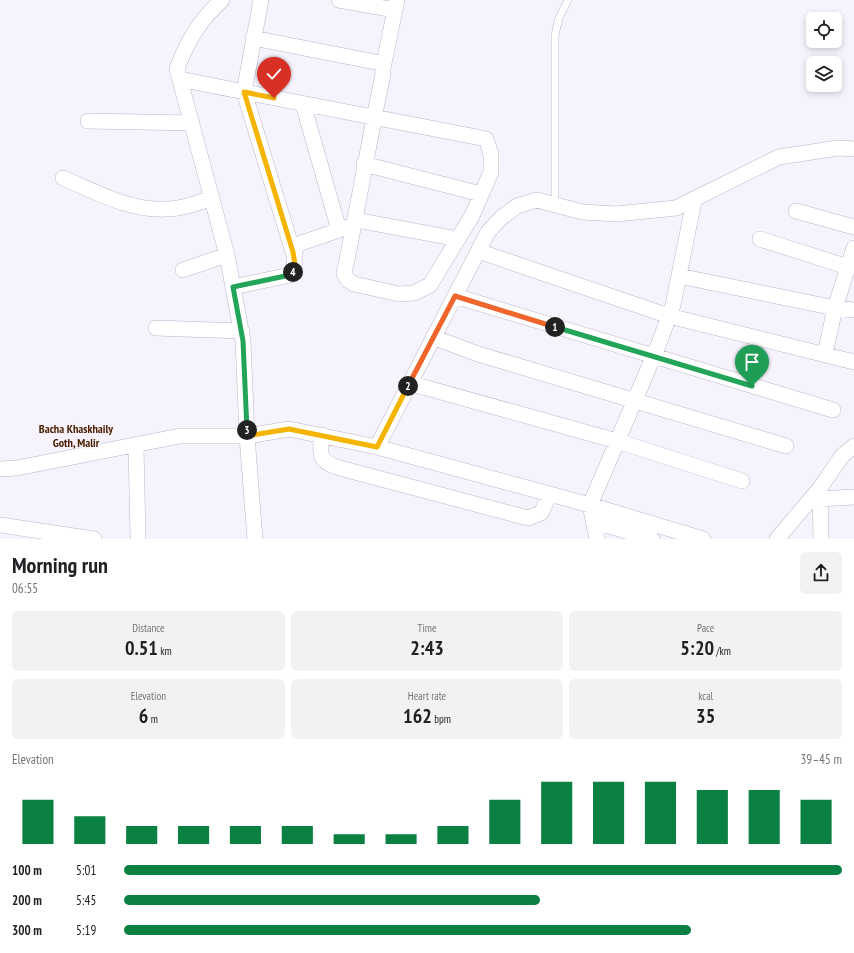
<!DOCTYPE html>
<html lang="en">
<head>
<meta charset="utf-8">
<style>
	:root { --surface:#fff; --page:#f2f2f2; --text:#202124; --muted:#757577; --accent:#0b8043 }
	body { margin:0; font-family:"PT Sans Narrow",sans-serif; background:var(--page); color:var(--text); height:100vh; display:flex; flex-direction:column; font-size:15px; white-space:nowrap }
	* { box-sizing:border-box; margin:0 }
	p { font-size:13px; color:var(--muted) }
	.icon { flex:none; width:22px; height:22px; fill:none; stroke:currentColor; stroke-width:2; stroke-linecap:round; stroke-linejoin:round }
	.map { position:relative; height:539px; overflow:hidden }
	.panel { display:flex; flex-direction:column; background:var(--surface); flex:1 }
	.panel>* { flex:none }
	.fabs { position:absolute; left:806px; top:12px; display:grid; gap:8px }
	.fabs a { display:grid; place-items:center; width:36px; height:36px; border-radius:6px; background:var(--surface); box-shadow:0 2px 6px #0003; font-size:20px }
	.pin { position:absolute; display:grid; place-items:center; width:34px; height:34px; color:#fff; margin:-41px -17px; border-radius:50% 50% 50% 0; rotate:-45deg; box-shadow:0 0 4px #0007 }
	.pin .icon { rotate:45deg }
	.km { position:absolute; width:20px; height:20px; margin:-10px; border-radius:50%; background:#222; color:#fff; font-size:11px; line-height:20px; text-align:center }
	.round { display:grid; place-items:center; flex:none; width:42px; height:42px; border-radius:6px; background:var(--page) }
	.headline { display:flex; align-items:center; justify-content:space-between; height:68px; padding:0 12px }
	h1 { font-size:22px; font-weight:800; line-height:30px }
	.stats { display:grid; grid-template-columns:repeat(3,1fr); gap:6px; height:68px; padding:4px 12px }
	.stats div { display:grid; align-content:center; border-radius:6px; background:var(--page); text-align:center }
	.stats b { font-size:20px; font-weight:800 }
	.stats small { font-size:11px; font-weight:400 }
	.stats p { font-size:11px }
	.chart { height:112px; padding:8px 12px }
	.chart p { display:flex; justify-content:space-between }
	.chart svg { width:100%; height:72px; margin-top:4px; stroke:var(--accent); stroke-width:6 }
	ul { padding:0 12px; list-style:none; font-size:13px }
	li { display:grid; grid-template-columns:64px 48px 1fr; align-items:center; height:30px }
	li i { height:10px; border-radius:5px; background:var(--accent) }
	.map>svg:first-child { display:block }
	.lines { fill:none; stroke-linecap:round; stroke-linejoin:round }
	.lane-casing { stroke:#bcb5cc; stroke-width:8 }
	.street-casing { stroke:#bcb5cc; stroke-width:16 }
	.lane { stroke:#fff; stroke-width:7 }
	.street { stroke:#fff; stroke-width:15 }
	.split-1-casing { stroke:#fff; stroke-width:8 }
	.split-2-casing { stroke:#fff; stroke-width:8 }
	.split-3-casing { stroke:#fff; stroke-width:8 }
	.split-4-casing { stroke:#fff; stroke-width:8 }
	.split-5-casing { stroke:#fff; stroke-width:8 }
	.split-1 { stroke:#22a559; stroke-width:5 }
	.split-2 { stroke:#f0652b; stroke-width:5 }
	.split-3 { stroke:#f5b400; stroke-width:5 }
	.split-4 { stroke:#22a559; stroke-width:5 }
	.split-5 { stroke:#f5b400; stroke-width:5 }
	.labels { text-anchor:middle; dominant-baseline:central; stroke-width:3.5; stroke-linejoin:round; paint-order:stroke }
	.neighbourhood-label { font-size:12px; font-weight:bold; fill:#4d2000; stroke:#f6f3fc }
</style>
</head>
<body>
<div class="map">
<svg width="854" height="539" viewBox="0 0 854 539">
	<rect width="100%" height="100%" fill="#f6f3fc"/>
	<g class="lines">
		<defs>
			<path id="lane" d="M 555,205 L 555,35 L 559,18 L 568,0"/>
			<path id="street" d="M 222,0 C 200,20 187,41 177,69 L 227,255 L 243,341 L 247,436 L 255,539
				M 261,0 L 244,92 L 293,252
				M 339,0 L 395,10
				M 383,68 L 397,0
				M 180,79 C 282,100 384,119 486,139 L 491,154 L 491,172 L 472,216 L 430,285 L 414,293 L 399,294 L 354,284 L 348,280 L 344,274 C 358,207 369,141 383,74 L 383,68 L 380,63 L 253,38
				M 303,104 L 339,230
				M 88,121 L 192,123
				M 364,164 L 481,194
				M 63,178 C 96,192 130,211 166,209 C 182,209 197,203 212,198
				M 796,211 L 854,227
				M 356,220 L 458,239
				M 760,239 L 848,267
				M 478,251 L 669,316 L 854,362
				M 183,270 L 227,255
				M 679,276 L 835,308 L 854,310
				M 233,287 L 290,275 C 299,266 290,254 298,244 L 354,225
				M 455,296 L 833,410
				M 156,328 L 242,331
				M 433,337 L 475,353 L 786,446
				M 825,354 L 835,308 L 854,248
				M 409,383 L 617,441 L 742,481
				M 322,435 C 320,454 318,460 336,467 L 528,518 L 541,513 L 550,494
				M 136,445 L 138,539
				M 377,447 L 488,232 L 502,217 L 517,206 L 537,200 L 582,212 L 616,214 L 676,208 L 779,157 L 838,148 L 854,149
				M 0,469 L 17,468 L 180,436 L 247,436 L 289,429 L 377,447 L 590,505 L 703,539
				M 820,488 L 821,539
				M 819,499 L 854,497
				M 593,521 L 652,539
				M 0,525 L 94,539
				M 597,539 L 590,505 L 658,346 L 673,305 L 694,201
				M 777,539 L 820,488 L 842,456 L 854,446"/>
		</defs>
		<use href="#lane" class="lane-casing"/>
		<use href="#street" class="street-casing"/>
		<use href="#lane" class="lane"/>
		<use href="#street" class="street"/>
	</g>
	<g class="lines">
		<defs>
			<path id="split-1" d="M 555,327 L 752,386"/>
			<path id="split-2" d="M 408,386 L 455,296 L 555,327"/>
			<path id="split-3" d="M 247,430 L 247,436 L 289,429 L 377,447 L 408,386"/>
			<path id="split-4" d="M 247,430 L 243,341 L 233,287 L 290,275 L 293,272"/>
			<path id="split-5" d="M 274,98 L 244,92 L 293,252 L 295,265 L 293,272"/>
		</defs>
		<use href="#split-1" class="split-1-casing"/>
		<use href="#split-2" class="split-2-casing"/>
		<use href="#split-3" class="split-3-casing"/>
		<use href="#split-4" class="split-4-casing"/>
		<use href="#split-5" class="split-5-casing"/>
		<use href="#split-1" class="split-1"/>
		<use href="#split-2" class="split-2"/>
		<use href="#split-3" class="split-3"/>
		<use href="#split-4" class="split-4"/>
		<use href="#split-5" class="split-5"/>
	</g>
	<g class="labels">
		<g class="neighbourhood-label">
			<text x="76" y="428">Bacha Khaskhaily<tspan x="76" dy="14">Goth, Malir</tspan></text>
		</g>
	</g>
</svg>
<div class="fabs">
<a><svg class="icon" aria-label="locate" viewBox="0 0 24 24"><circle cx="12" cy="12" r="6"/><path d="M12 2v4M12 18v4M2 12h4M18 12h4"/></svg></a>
<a><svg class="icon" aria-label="layers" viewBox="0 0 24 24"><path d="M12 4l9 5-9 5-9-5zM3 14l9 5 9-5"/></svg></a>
</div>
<div class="pin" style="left:752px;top:386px;background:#1e9e55"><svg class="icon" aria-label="arrive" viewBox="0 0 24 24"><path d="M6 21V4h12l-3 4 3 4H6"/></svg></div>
<div class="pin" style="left:274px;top:98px;background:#d93025"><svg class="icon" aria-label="check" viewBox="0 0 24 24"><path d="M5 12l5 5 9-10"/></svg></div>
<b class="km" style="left:555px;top:327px">1</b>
<b class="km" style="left:408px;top:386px">2</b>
<b class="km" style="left:247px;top:430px">3</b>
<b class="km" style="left:293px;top:272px">4</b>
</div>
<section class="panel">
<div class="headline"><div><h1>Morning run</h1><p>06:55</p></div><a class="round"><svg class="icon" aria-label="share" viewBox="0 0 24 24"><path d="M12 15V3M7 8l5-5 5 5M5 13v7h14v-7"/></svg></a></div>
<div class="stats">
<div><p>Distance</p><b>0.51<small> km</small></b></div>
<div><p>Time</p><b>2:43</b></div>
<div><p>Pace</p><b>5:20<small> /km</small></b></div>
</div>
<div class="stats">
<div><p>Elevation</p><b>6<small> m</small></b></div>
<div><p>Heart rate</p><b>162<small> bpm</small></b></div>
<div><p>kcal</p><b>35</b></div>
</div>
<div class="chart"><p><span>Elevation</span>39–45 m</p>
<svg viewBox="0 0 160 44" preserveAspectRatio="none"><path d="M5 44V17M15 44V27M25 44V33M35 44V33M45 44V33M55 44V33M65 44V38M75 44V38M85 44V33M95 44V17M105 44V6M115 44V6M125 44V6M135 44V11M145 44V11M155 44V17"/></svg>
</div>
<ul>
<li><b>100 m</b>5:01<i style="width:100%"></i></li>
<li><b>200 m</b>5:45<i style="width:58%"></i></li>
<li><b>300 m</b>5:19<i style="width:79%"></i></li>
</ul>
</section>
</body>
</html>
